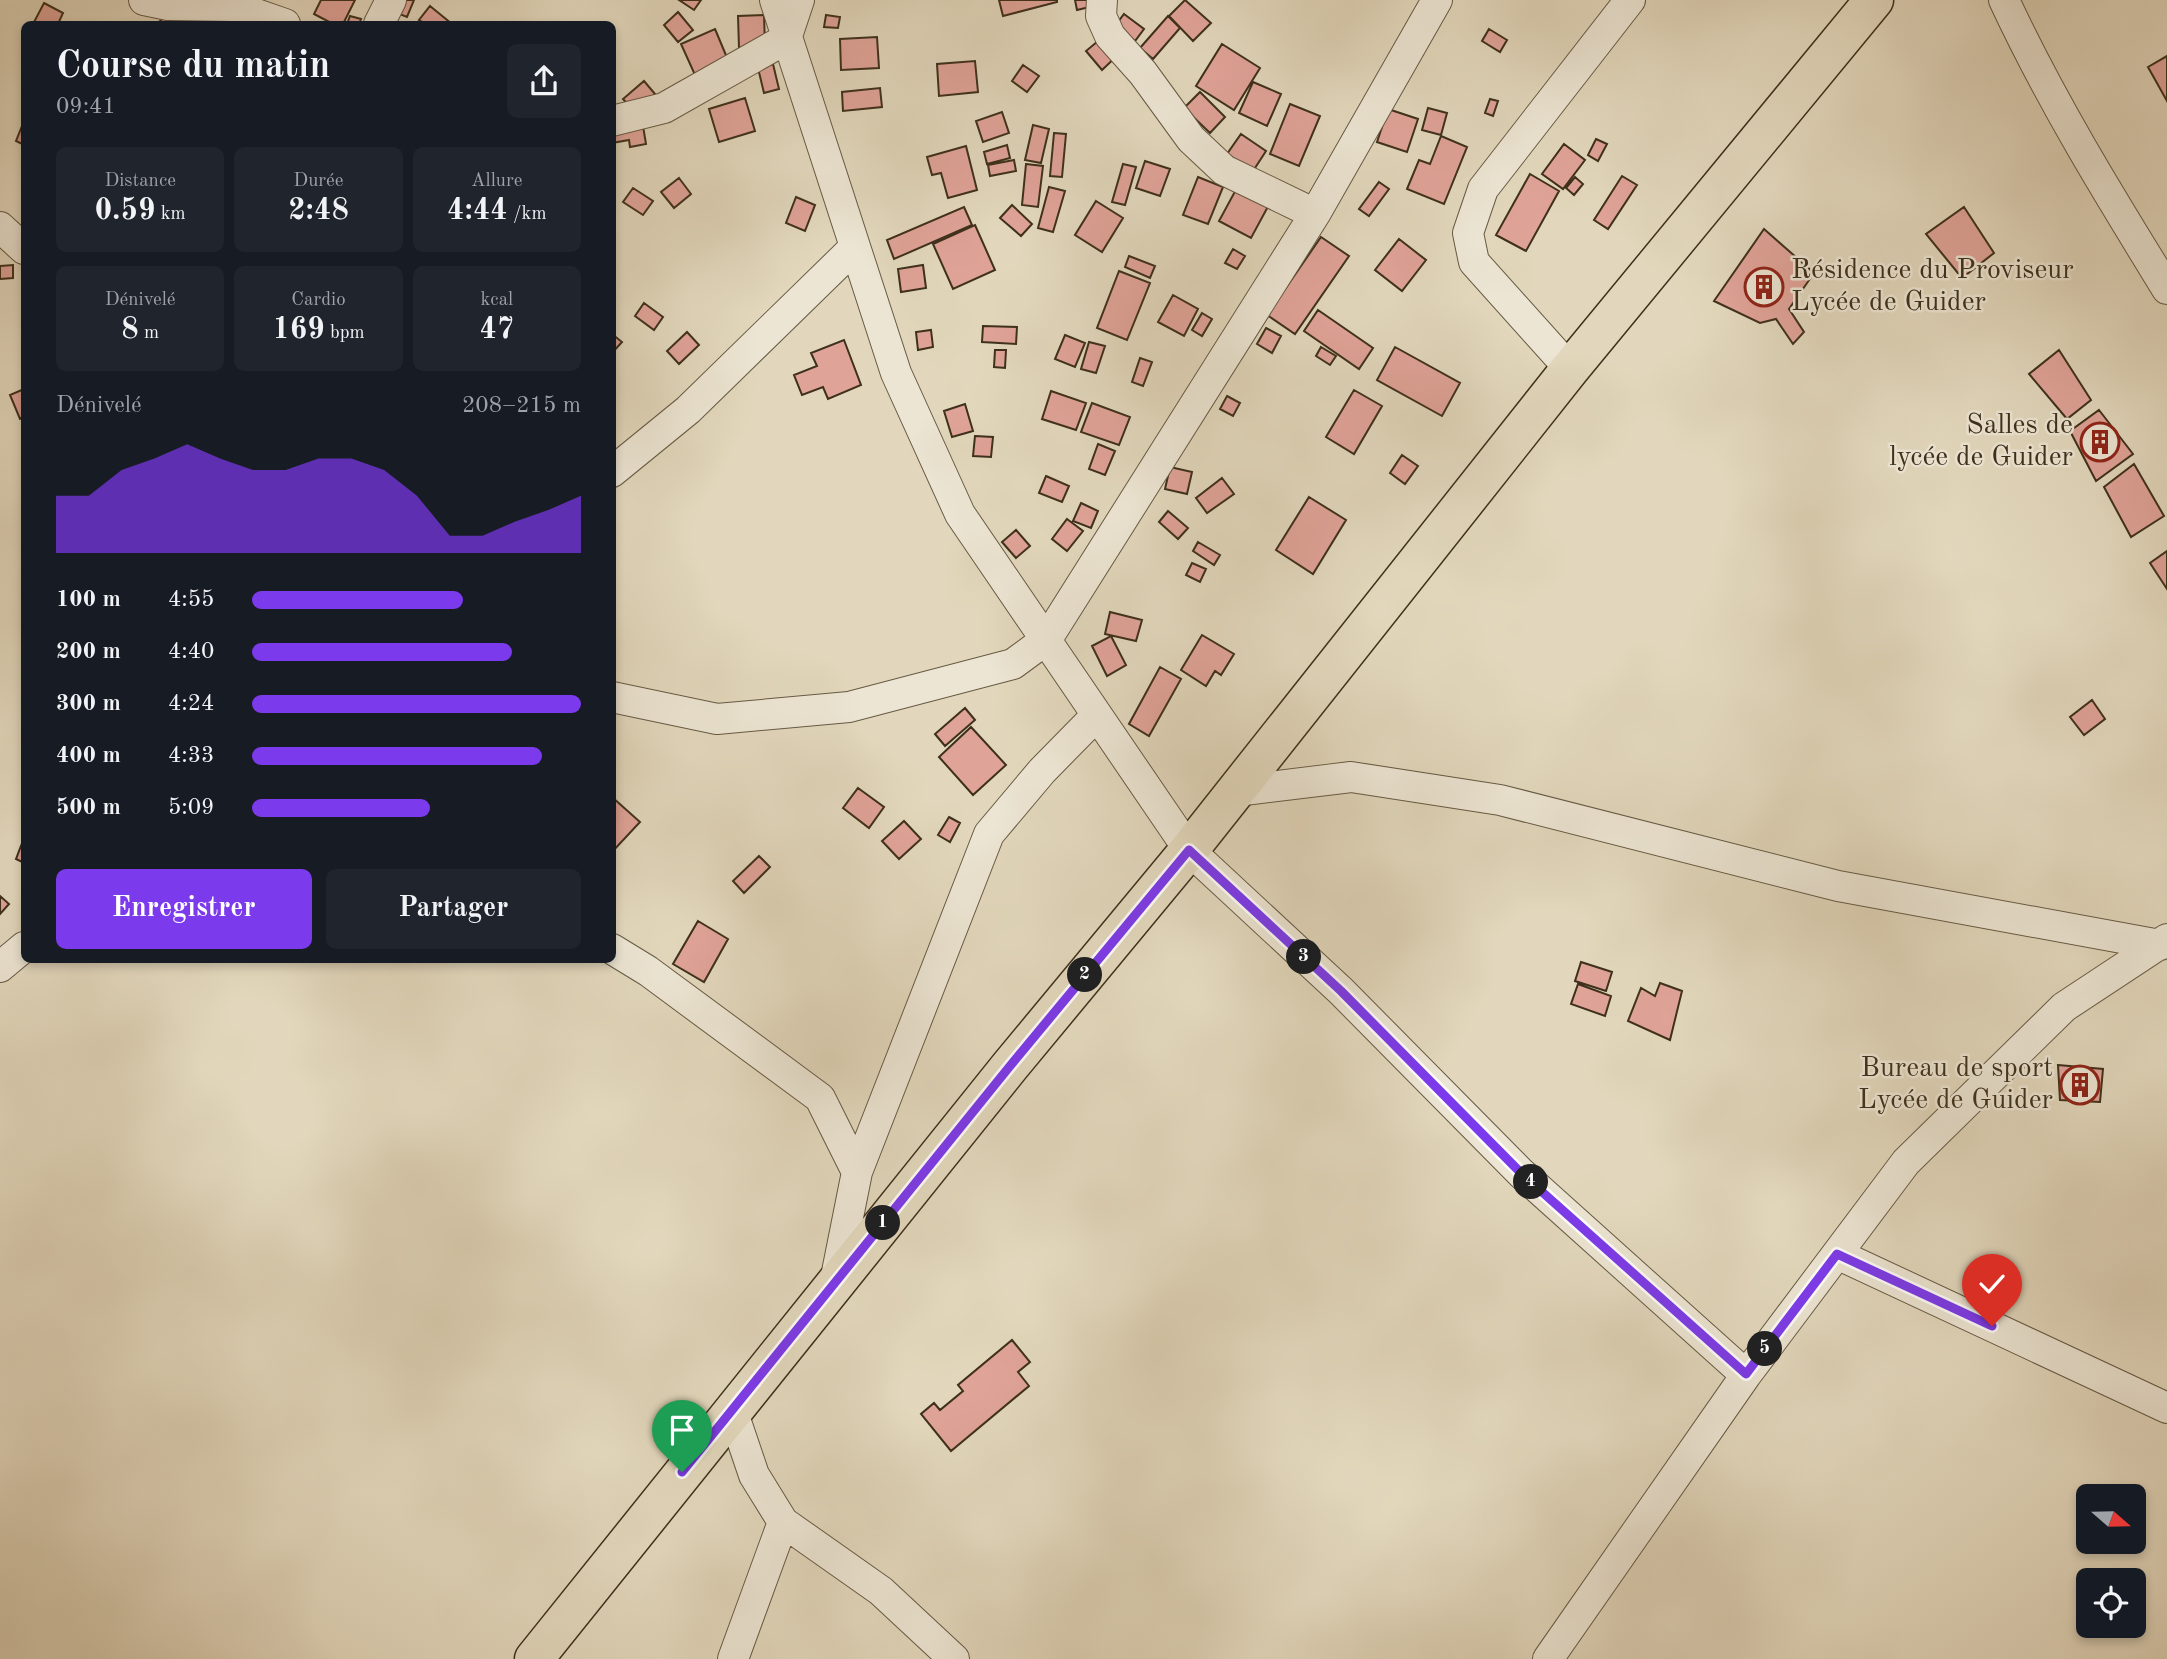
<!DOCTYPE html>
<html lang="fr">
<head>
<meta charset="utf-8">
<style>
	:root { --surface:#171b24; --page:#20242c; --text:#f1f3f6; --muted:#9ea1a6; --accent:#7c3aed }
	body { margin:0; font-family:"Old Standard TT",serif; background:var(--page); color:var(--text); height:100vh; display:flex; flex-direction:column; font-size:26px; white-space:nowrap }
	* { box-sizing:border-box; margin:0 }
	p { font-size:23px; color:var(--muted) }
	.icon { flex:none; width:38px; height:38px; fill:none; stroke:currentColor; stroke-width:2; stroke-linecap:round; stroke-linejoin:round }
	.map { position:relative; flex:1; overflow:hidden }
	.drawer { position:absolute; left:21px; top:21px; width:595px; height:942px; display:flex; flex-direction:column; background:var(--surface); border-radius:10px; box-shadow:0 4px 10px #0003 }
	.drawer>* { flex:none }
	.needle { width:46px; rotate:110deg }
	.fabs { position:absolute; left:2076px; top:1484px; display:grid; gap:14px }
	.fabs a { display:grid; place-items:center; width:70px; height:70px; border-radius:10px; background:var(--surface); box-shadow:0 4px 10px #0003; font-size:35px }
	.pin { position:absolute; display:grid; place-items:center; width:60px; height:60px; color:#fff; margin:-72px -30px; border-radius:50% 50% 50% 0; rotate:-45deg; box-shadow:0 0 7px #0007 }
	.pin .icon { rotate:45deg }
	.km { position:absolute; width:35px; height:35px; margin:-18px; border-radius:50%; background:#222; color:#fff; font-size:19px; line-height:35px; text-align:center }
	.round { display:grid; place-items:center; flex:none; width:74px; height:74px; border-radius:10px; background:var(--page) }
	.headline { display:flex; align-items:center; justify-content:space-between; height:119px; padding:0 35px }
	h1 { font-size:38px; font-weight:700; line-height:52px }
	.stats { display:grid; grid-template-columns:repeat(3,1fr); gap:10px; height:119px; padding:7px 35px }
	.stats div { display:grid; align-content:center; border-radius:10px; background:var(--page); text-align:center }
	.stats b { font-size:30px; font-weight:700 }
	.stats small { font-size:19px; font-weight:400 }
	.stats p { font-size:19px }
	.chart { height:196px; padding:14px 35px }
	.chart p { display:flex; justify-content:space-between }
	.chart svg { width:100%; height:126px; margin-top:7px; fill:var(--accent); opacity:.7 }
	.primary-button { display:flex; gap:14px; margin-top:auto; padding:14px 35px }
	.primary-button a { flex:1; height:80px; border-radius:10px; background:var(--accent); color:#fff; font-size:28px; font-weight:700; line-height:80px; text-align:center }
	.primary-button a+a { background:var(--page); color:var(--text) }
	ul { padding:0 35px; list-style:none; font-size:23px }
	li { display:grid; grid-template-columns:112px 84px 1fr; align-items:center; height:52px }
	li i { height:18px; border-radius:9px; background:var(--accent) }
	.map>svg:first-child { display:block }
	.building { fill:#e0a398; stroke:#3e301c; stroke-width:2 }
	.lines { fill:none; stroke-linecap:round; stroke-linejoin:round }
	.minor-casing { stroke:#675a44; stroke-width:32 }
	.major-casing { stroke:#3e301c; stroke-width:41 }
	.minor { stroke:#ece5d3; stroke-width:30 }
	.major { stroke:#e2d7bc; stroke-width:38 }
	.route-casing { stroke:#fff; stroke-width:14 }
	.route { stroke:#7c3aed; stroke-width:9 }
	.labels { text-anchor:middle; dominant-baseline:central; stroke-width:5; stroke-linejoin:round; paint-order:stroke }
	.poi-label { font-size:28px; fill:#3e301c; stroke:#ece5d3; text-anchor:end }
</style>
</head>
<body>
<div class="map">
<svg width="2167" height="1659" viewBox="0 0 2167 1659">
	<rect width="100%" height="100%" fill="#e2d7bc"/>
	<filter id="stains"><feTurbulence type="fractalNoise" baseFrequency=".00286" numOctaves="4"/><feColorMatrix values="0 0 0 0 .2 0 0 0 0 .09 0 0 0 0 .02 0 0 0 .5 -.17"/></filter>
	<radialGradient id="worn" r=".72"><stop offset=".6" stop-color="#630" stop-opacity="0"/><stop offset="1" stop-color="#630" stop-opacity=".3"/></radialGradient>
	<path class="building" d="M 321,0 L 355,0 L 343,24 L 333,24 L 314,14 Z
		M 391,0 L 414,0 L 407,17 L 387,9 Z
		M 679,0 L 701,0 L 694,10 Z
		M 999,0 L 1057,0 L 1057,2 L 1003,16 Z
		M 1075,0 L 1097,0 L 1098,5 L 1077,10 Z
		M 1185,0 L 1211,23 L 1193,41 L 1169,16 Z
		M 44,3 L 63,13 L 58,24 L 33,24 Z
		M 430,6 L 452,24 L 426,24 L 419,20 Z
		M 678,12 L 693,30 L 678,42 L 664,25 Z
		M 184,13 L 197,24 L 157,24 L 167,14 L 177,22 Z
		M 1124,14 L 1144,29 L 1135,41 L 1115,26 Z
		M 764,15 L 765,47 L 739,48 L 738,16 Z
		M 826,15 L 840,17 L 838,28 L 824,27 Z
		M 350,16 L 361,19 L 359,24 L 347,24 Z
		M 1168,16 L 1180,28 L 1153,59 L 1140,48 Z
		M 715,29 L 728,60 L 695,75 L 681,44 Z
		M 1489,29 L 1507,40 L 1500,52 L 1482,41 Z
		M 1104,36 L 1120,53 L 1102,70 L 1086,51 Z
		M 877,37 L 879,68 L 841,70 L 840,39 Z
		M 1222,44 L 1260,68 L 1234,110 L 1196,86 Z
		M 2167,56 L 2167,101 L 2148,67 Z
		M 975,61 L 978,92 L 939,96 L 937,64 Z
		M 773,64 L 779,89 L 764,93 L 758,68 Z
		M 1023,65 L 1039,76 L 1027,92 L 1012,81 Z
		M 644,81 L 655,94 L 635,112 L 623,99 Z
		M 1253,82 L 1281,94 L 1267,126 L 1239,113 Z
		M 880,88 L 882,107 L 843,111 L 842,92 Z
		M 1200,92 L 1225,117 L 1210,133 L 1184,108 Z
		M 745,98 L 755,131 L 719,142 L 709,109 Z
		M 1490,99 L 1498,101 L 1493,116 L 1485,113 Z
		M 1290,104 L 1320,116 L 1299,166 L 1270,154 Z
		M 1428,108 L 1447,113 L 1441,135 L 1422,130 Z
		M 1388,109 L 1418,119 L 1407,152 L 1377,142 Z
		M 1002,112 L 1009,133 L 983,142 L 976,121 Z
		M 24,121 L 24,145 L 16,141 Z
		M 1033,125 L 1049,129 L 1041,163 L 1025,160 Z
		M 643,126 L 646,144 L 630,147 L 629,140 L 612,143 L 612,131 Z
		M 1054,133 L 1066,134 L 1062,177 L 1050,176 Z
		M 1241,134 L 1266,151 L 1253,171 L 1227,154 Z
		M 1441,136 L 1467,147 L 1444,204 L 1407,189 L 1419,160 L 1430,164 Z
		M 1596,139 L 1607,144 L 1598,161 L 1588,155 Z
		M 1564,144 L 1585,160 L 1563,189 L 1542,174 Z
		M 1007,145 L 1010,158 L 987,164 L 984,152 Z
		M 966,146 L 977,190 L 948,198 L 941,173 L 932,175 L 927,157 Z
		M 1014,160 L 1016,171 L 990,176 L 988,165 Z
		M 1145,161 L 1170,169 L 1160,196 L 1136,188 Z
		M 1026,164 L 1043,166 L 1038,207 L 1022,205 Z
		M 1123,164 L 1136,167 L 1125,205 L 1112,202 Z
		M 1530,174 L 1559,191 L 1526,251 L 1496,235 Z
		M 1622,176 L 1637,185 L 1608,229 L 1594,220 Z
		M 1198,177 L 1223,187 L 1208,224 L 1183,215 Z
		M 1575,177 L 1583,184 L 1574,195 L 1566,188 Z
		M 679,178 L 691,194 L 674,208 L 661,192 Z
		M 1379,182 L 1389,189 L 1369,216 L 1359,209 Z
		M 1239,184 L 1271,201 L 1251,238 L 1219,221 Z
		M 1049,187 L 1065,191 L 1053,232 L 1038,228 Z
		M 633,188 L 653,201 L 643,215 L 623,202 Z
		M 796,197 L 815,205 L 805,231 L 786,223 Z
		M 1096,201 L 1123,218 L 1102,252 L 1075,235 Z
		M 1012,205 L 1032,224 L 1021,236 L 1000,218 Z
		M 964,207 L 972,225 L 894,259 L 887,240 Z
		M 1964,207 L 1994,253 L 1962,278 L 1926,234 Z
		M 975,225 L 995,270 L 953,289 L 933,244 Z
		M 1764,229 L 1814,273 L 1789,309 L 1804,332 L 1793,344 L 1776,319 L 1760,323 L 1714,301 Z
		M 1321,237 L 1349,256 L 1295,334 L 1267,315 Z
		M 1399,239 L 1426,260 L 1402,291 L 1375,270 Z
		M 1233,249 L 1245,256 L 1237,269 L 1225,263 Z
		M 1129,256 L 1155,266 L 1150,278 L 1125,267 Z
		M 13,265 L 13,278 L 0,279 L 0,266 Z
		M 923,265 L 926,288 L 901,292 L 898,269 Z
		M 1119,271 L 1150,283 L 1127,340 L 1097,328 Z
		M 1173,295 L 1198,309 L 1184,336 L 1158,322 Z
		M 644,303 L 663,317 L 654,330 L 635,316 Z
		M 1318,310 L 1373,348 L 1359,369 L 1304,331 Z
		M 1202,313 L 1212,319 L 1202,336 L 1192,330 Z
		M 983,326 L 1017,327 L 1016,344 L 982,342 Z
		M 1266,328 L 1281,336 L 1272,353 L 1257,344 Z
		M 931,330 L 933,347 L 918,350 L 916,332 Z
		M 687,332 L 699,345 L 679,364 L 667,351 Z
		M 612,334 L 622,342 L 612,353 Z
		M 1065,335 L 1085,343 L 1075,367 L 1055,359 Z
		M 844,340 L 861,385 L 828,399 L 823,387 L 802,395 L 794,375 L 817,366 L 811,353 Z
		M 1089,342 L 1105,346 L 1096,373 L 1081,369 Z
		M 1321,347 L 1336,356 L 1330,365 L 1316,356 Z
		M 1395,347 L 1460,383 L 1442,416 L 1377,380 Z
		M 995,350 L 1006,350 L 1005,368 L 994,367 Z
		M 2059,350 L 2091,400 L 2067,419 L 2029,374 Z
		M 1140,358 L 1152,362 L 1143,386 L 1132,382 Z
		M 24,389 L 24,417 L 20,419 L 10,395 Z
		M 1354,390 L 1382,406 L 1354,454 L 1326,437 Z
		M 1051,391 L 1086,403 L 1076,430 L 1042,419 Z
		M 1227,396 L 1240,403 L 1233,416 L 1220,409 Z
		M 1092,403 L 1130,417 L 1119,445 L 1081,432 Z
		M 965,404 L 973,431 L 952,437 L 944,411 Z
		M 2099,410 L 2133,454 L 2096,481 L 2070,431 Z
		M 975,436 L 993,437 L 991,457 L 973,456 Z
		M 1098,444 L 1115,451 L 1105,475 L 1089,469 Z
		M 1402,455 L 1418,466 L 1405,484 L 1390,473 Z
		M 2134,464 L 2164,516 L 2131,537 L 2104,487 Z
		M 1170,467 L 1192,472 L 1187,494 L 1165,489 Z
		M 1046,476 L 1069,486 L 1062,502 L 1039,493 Z
		M 1222,478 L 1234,494 L 1207,513 L 1196,498 Z
		M 1309,497 L 1346,520 L 1313,574 L 1276,550 Z
		M 1081,503 L 1098,511 L 1091,528 L 1073,521 Z
		M 1168,511 L 1188,528 L 1178,539 L 1159,522 Z
		M 1067,519 L 1083,531 L 1067,551 L 1052,539 Z
		M 1016,530 L 1030,546 L 1016,558 L 1002,542 Z
		M 1198,542 L 1220,555 L 1214,565 L 1193,551 Z
		M 2167,551 L 2167,589 L 2150,563 Z
		M 1192,563 L 1206,569 L 1200,582 L 1186,575 Z
		M 1110,612 L 1142,620 L 1136,641 L 1105,634 Z
		M 1202,635 L 1234,654 L 1221,675 L 1215,671 L 1206,686 L 1181,670 Z
		M 1111,636 L 1126,665 L 1107,676 L 1092,646 Z
		M 1160,667 L 1181,679 L 1149,736 L 1129,724 Z
		M 2092,700 L 2105,719 L 2084,735 L 2070,717 Z
		M 965,708 L 975,720 L 945,746 L 935,734 Z
		M 971,727 L 1006,765 L 973,795 L 939,757 Z
		M 858,788 L 884,807 L 869,828 L 843,808 Z
		M 612,797 L 640,822 L 612,852 Z
		M 949,817 L 960,823 L 950,842 L 938,835 Z
		M 904,821 L 921,839 L 899,859 L 882,841 Z
		M 24,838 L 24,863 L 16,859 Z
		M 759,856 L 770,867 L 744,893 L 733,881 Z
		M 0,896 L 9,904 L 0,914 Z
		M 698,921 L 728,939 L 704,982 L 673,964 Z
		M 1581,962 L 1612,972 L 1606,991 L 1575,981 Z
		M 1660,983 L 1682,991 L 1670,1040 L 1628,1021 L 1641,988 L 1655,996 Z
		M 1578,984 L 1611,996 L 1605,1016 L 1571,1004 Z
		M 2058,1065 L 2103,1069 L 2100,1102 L 2060,1100 Z
		M 1012,1340 L 1030,1362 L 1018,1372 L 1029,1386 L 951,1451 L 921,1414 L 934,1403 L 940,1410 L 963,1391 L 958,1385 Z"/>
	<g class="lines">
		<defs>
			<path id="minor" d="M 144,0 L 168,5 L 233,6 L 285,24
				M 775,0 L 896,373 L 960,514 L 1189,850 L 1341,991 L 1521,1173 L 1746,1375
				M 1102,0 L 1101,16 L 1110,36 L 1143,73 L 1191,139 L 1224,170 L 1315,214
				M 2004,0 C 2051,101 2109,195 2167,289
				M 379,24 L 391,0
				M 612,121 L 664,108 L 786,39 L 799,0
				M 0,227 L 24,249
				M 1570,369 L 1474,262 L 1468,233 L 1483,189 L 1630,0
				M 612,472 L 688,410 L 854,248
				M 612,697 L 717,719 L 849,707 L 1013,664 L 1047,639 L 1315,214 L 1437,0
				M 1236,791 L 1351,777 L 1500,800 L 1838,886 L 2160,945
				M 612,949 L 648,971 L 820,1098 L 857,1172
				M 0,967 L 24,947
				M 1837,1254 L 2167,1408
				M 835,1282 L 857,1172 L 989,834 L 1042,771 L 1096,716
				M 732,1410 L 754,1475 L 783,1522 L 881,1591 L 954,1659
				M 733,1659 L 783,1522
				M 1548,1659 L 1746,1375 L 1906,1162 L 2064,1007 L 2167,939"/>
			<path id="major" d="M 534,1659 L 1010,1066 L 1189,850 L 1570,369 L 1874,0"/>
		</defs>
		<use href="#minor" class="minor-casing"/>
		<use href="#major" class="major-casing"/>
		<use href="#minor" class="minor"/>
		<use href="#major" class="major"/>
	</g>
	<g class="lines">
		<defs>
			<path id="route" d="M 682,1472 L 1010,1066 L 1189,850 L 1341,991 L 1521,1173 L 1746,1374 L 1837,1254 L 1992,1326"/>
		</defs>
		<use href="#route" class="route-casing"/>
		<use href="#route" class="route"/>
	</g>
	<defs>
		<symbol id="building-ring" viewBox="-11 -11 22 22"><circle r="9.5" fill="#ece5d3" stroke="#8f2418" stroke-width="1.5"/><path d="M-4-6H4V6H1V3H-1V6H-4ZM-2.5-4.3h1.7v1.8h-1.7ZM.8-4.3h1.7v1.8H.8ZM-2.5-1h1.7V.8h-1.7ZM.8-1h1.7V.8H.8Z" fill="#8f2418"/></symbol>
	</defs>
	<g fill-rule="evenodd">
		<use href="#building-ring" x="1742" y="265" width="44" height="44"/>
		<use href="#building-ring" x="2078" y="420" width="44" height="44"/>
		<use href="#building-ring" x="2058" y="1063" width="44" height="44"/>
	</g>
	<g class="labels">
		<g class="poi-label">
			<text x="1791" y="271" text-anchor="start">Résidence du Proviseur<tspan x="1791" dy="32">Lycée de Guider</tspan></text>
			<text x="2073" y="426">Salles de<tspan x="2073" dy="32">lycée de Guider</tspan></text>
			<text x="2053" y="1069">Bureau de sport<tspan x="2053" dy="32">Lycée de Guider</tspan></text>
		</g>
	</g>
	<rect width="100%" height="100%" filter="url(#stains)"/>
	<rect width="100%" height="100%" fill="url(#worn)"/>
</svg>
<div class="fabs">
<a><svg class="needle" viewBox="-14 -14 28 28"><path d="M0-13l5 13h-10z" fill="#e53935"/><path d="M0 13l5-13h-10z" fill="#9ea1a6"/></svg></a>
<a><svg class="icon" aria-label="locate" viewBox="0 0 24 24"><circle cx="12" cy="12" r="6"/><path d="M12 2v4M12 18v4M2 12h4M18 12h4"/></svg></a>
</div>
<div class="pin" style="left:682px;top:1472px;background:#1e9e55"><svg class="icon" aria-label="arrive" viewBox="0 0 24 24"><path d="M6 21V4h12l-3 4 3 4H6"/></svg></div>
<div class="pin" style="left:1992px;top:1326px;background:#d93025"><svg class="icon" aria-label="check" viewBox="0 0 24 24"><path d="M5 12l5 5 9-10"/></svg></div>
<b class="km" style="left:883px;top:1223px">1</b>
<b class="km" style="left:1085px;top:975px">2</b>
<b class="km" style="left:1304px;top:957px">3</b>
<b class="km" style="left:1531px;top:1182px">4</b>
<b class="km" style="left:1765px;top:1349px">5</b>
<section class="drawer">
<div class="headline"><div><h1>Course du matin</h1><p>09:41</p></div><a class="round"><svg class="icon" aria-label="share" viewBox="0 0 24 24"><path d="M12 15V3M7 8l5-5 5 5M5 13v7h14v-7"/></svg></a></div>
<div class="stats">
<div><p>Distance</p><b>0.59<small> km</small></b></div>
<div><p>Durée</p><b>2:48</b></div>
<div><p>Allure</p><b>4:44<small> /km</small></b></div>
</div>
<div class="stats">
<div><p>Dénivelé</p><b>8<small> m</small></b></div>
<div><p>Cardio</p><b>169<small> bpm</small></b></div>
<div><p>kcal</p><b>47</b></div>
</div>
<div class="chart"><p><span>Dénivelé</span>208–215 m</p>
<svg viewBox="0 0 160 44" preserveAspectRatio="none"><path d="M0 44V24L10 24L20 15L30 11L40 6L50 11L60 15L70 15L80 11L90 11L100 15L110 24L120 38L130 38L140 33L150 29L160 24V44z"/></svg>
</div>
<ul>
<li><b>100 m</b>4:55<i style="width:64%"></i></li>
<li><b>200 m</b>4:40<i style="width:79%"></i></li>
<li><b>300 m</b>4:24<i style="width:100%"></i></li>
<li><b>400 m</b>4:33<i style="width:88%"></i></li>
<li><b>500 m</b>5:09<i style="width:54%"></i></li>
</ul>
<div class="primary-button"><a>Enregistrer</a><a>Partager</a></div>
</section>
</div>
</body>
</html>
